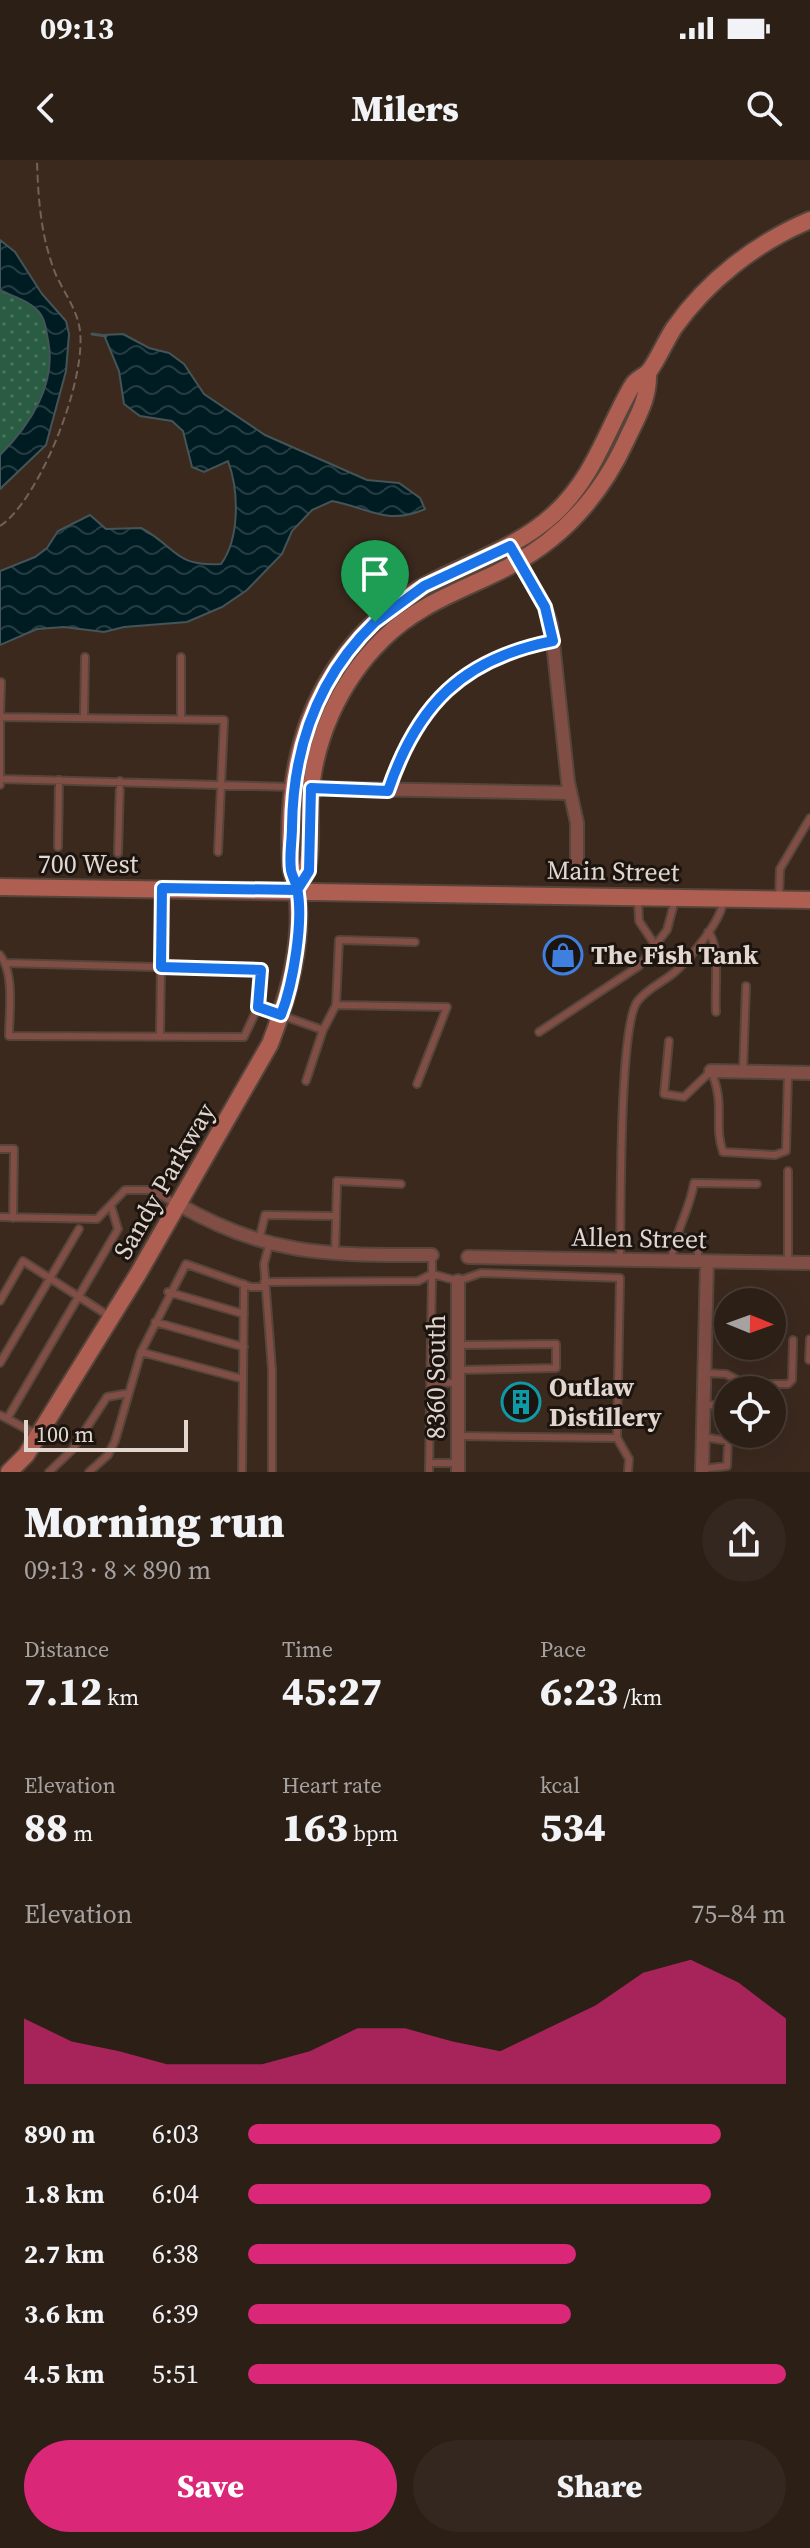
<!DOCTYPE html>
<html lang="en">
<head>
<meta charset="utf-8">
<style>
	:root { --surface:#2c1f16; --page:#34271f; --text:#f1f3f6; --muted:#a6a2a1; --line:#483d35; --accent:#db2777 }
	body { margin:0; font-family:"Source Serif 4",serif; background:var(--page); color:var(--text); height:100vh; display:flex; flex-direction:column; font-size:30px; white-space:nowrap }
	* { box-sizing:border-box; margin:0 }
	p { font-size:26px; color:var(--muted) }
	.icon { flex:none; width:44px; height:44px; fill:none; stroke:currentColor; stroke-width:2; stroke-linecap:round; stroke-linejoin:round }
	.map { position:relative; height:1312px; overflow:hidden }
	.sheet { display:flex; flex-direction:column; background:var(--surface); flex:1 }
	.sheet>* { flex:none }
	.needle { width:52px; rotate:91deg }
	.tools { position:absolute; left:714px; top:1128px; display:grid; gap:16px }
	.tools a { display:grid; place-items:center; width:72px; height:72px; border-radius:50%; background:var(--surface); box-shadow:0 8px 32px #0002,0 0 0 2px var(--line); font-size:40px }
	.scale { position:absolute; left:24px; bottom:20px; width:164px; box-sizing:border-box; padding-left:8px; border:4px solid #e2d6cf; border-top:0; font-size:22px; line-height:28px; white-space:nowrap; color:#e2d6cf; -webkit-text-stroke:6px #1c140f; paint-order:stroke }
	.pin { position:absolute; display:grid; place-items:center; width:68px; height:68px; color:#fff; margin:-82px -34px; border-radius:50% 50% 50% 0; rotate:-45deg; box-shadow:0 0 8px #0007 }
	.pin .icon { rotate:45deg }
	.round { display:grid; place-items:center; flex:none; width:84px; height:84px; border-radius:42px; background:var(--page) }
	.summary { display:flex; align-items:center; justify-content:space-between; height:136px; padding:0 24px }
	h1 { font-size:44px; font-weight:800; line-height:60px }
	.figures { display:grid; grid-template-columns:repeat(3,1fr); gap:12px; height:136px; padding:8px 24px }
	.figures div { display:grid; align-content:center }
	.figures b { font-size:40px; font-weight:800 }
	.figures small { font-size:22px; font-weight:400 }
	.figures p { font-size:22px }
	.chart { height:224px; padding:16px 24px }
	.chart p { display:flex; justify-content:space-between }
	.chart svg { width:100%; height:144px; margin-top:8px; fill:var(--accent); opacity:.7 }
	.cta { display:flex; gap:16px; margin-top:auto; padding:16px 24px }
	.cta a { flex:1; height:92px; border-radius:48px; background:var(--accent); color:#fff; font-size:32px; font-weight:800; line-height:92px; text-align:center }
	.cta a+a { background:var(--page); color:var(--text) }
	ul { padding:0 24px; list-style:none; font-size:26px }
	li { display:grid; grid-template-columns:128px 96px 1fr; align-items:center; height:60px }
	li i { height:20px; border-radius:10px; background:var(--accent) }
	.status { display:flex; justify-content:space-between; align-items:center; height:56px; padding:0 40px; background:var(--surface); direction:ltr }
	.status svg { height:22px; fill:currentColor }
	header { display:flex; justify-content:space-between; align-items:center; height:104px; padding:0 24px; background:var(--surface); font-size:36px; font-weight:800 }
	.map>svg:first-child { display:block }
	.park { fill:url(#park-dots) }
	.water { fill:url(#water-waves); stroke:#445457; stroke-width:2 }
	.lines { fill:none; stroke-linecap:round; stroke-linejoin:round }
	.stream { stroke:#445457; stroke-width:3 }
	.lane-casing { stroke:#56453a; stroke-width:10 }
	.street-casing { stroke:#56453a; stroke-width:16 }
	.secondary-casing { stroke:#56453a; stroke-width:20 }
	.path { stroke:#726258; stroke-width:2; stroke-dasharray:8 4; stroke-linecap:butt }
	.lane { stroke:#814e46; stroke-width:6 }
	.street { stroke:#814e46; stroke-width:12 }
	.secondary { stroke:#af5e52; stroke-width:16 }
	.route-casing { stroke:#fff; stroke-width:16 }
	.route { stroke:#1a73e8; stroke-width:10 }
	.labels { text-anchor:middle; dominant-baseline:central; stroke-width:6; stroke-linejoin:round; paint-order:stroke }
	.street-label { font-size:26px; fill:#e2d6cf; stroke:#1c140f }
	.poi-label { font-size:26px; font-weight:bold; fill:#e2d6cf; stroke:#1c140f; text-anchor:start }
</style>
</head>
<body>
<div class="status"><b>09:13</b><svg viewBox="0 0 49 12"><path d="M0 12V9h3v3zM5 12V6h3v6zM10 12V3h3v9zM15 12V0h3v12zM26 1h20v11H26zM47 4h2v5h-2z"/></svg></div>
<header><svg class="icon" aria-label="back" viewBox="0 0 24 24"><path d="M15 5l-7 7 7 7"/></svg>Milers<svg class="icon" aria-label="search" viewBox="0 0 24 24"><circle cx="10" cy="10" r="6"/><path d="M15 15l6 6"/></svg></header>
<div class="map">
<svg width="810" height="1312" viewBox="0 0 810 1312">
	<defs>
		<pattern id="park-dots" width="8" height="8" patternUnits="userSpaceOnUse" patternTransform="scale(2)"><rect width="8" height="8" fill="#2a5c43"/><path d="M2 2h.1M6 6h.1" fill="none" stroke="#49735d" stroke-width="1.8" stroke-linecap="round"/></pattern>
		<pattern id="water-waves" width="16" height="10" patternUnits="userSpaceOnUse" patternTransform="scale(2)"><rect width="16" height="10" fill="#001c23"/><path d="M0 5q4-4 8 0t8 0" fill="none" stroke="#253c42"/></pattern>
	</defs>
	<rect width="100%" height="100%" fill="#3b291e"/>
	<path class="park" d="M 0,121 L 38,138 L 57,181 L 45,244 L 0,308 Z"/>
	<path class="water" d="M 0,80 L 15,92 L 42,134 L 66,161 L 69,174 L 66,211 L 46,285 L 0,329 L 0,295 C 30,265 57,224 48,180 C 46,170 45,158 38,151 C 28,140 13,137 0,130 Z
		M 123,174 L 149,188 L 169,193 L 184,204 L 204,234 L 265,275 L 367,320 L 399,323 L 420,338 L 425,349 C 388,366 369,348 332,341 L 312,350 L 292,371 L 282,394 L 247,430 L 222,447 L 187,462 L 124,467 L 104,472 L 64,467 L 37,469 L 0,485 L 0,411 L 35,397 L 47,388 L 58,371 L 90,355 L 106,369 L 141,368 C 176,386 173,407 221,404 C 240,378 239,331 228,301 L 204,312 L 192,307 L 183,271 L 172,261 L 140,256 L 124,244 L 119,211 L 104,175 Z"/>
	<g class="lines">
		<path class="stream" d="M 92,174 L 106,176"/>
		<defs>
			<path id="lane" d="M 0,557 L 1,522
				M 84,557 L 85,497
				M 181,559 L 181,497
				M 0,619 L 293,627
				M 0,625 L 0,557 L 224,560 L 218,692
				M 58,687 L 59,620
				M 118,693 L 120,621
				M 779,738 L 780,709 L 810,658
				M 638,740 L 639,761 L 655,785
				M 708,772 C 721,784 714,832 716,852
				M 0,795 C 15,814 9,853 9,876 L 244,877 L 258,847 L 261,810 L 6,803
				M 336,845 L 447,847 L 417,924
				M 258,847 L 323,870 L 306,921
				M 323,870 L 336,845 L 339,780 L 415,782
				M 539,872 L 639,806 L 667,770 L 675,740
				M 160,877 L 162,732
				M 669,881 L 664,934 L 684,937 L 711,911 C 726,945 713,964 723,992 L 775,995 L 786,991 L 788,913
				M 743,912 L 746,826
				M 0,989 L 14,989 L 13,1058
				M 788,1011 L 788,1103
				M 0,1057 L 97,1059 L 125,1030 L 150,1030 L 177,1044
				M 675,1077 L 692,1079 L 698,1088 L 698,1100
				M 259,1080 L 265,1055 L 335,1056
				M 269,1085 L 264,1104 L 272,1210 L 272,1312
				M 335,1095 L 337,1021 L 401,1024
				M 432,1095 L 432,1114 L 458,1121 L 481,1113 L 620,1118 L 617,1278 L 458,1276
				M 620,1100 C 621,1057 619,868 637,842 C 647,828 664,822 676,811 C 691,797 722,760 723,741
				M 671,1102 C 674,1073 690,1050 694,1023 L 757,1024
				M 264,1122 L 418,1121 L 432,1114 L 429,1312
				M 168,1132 L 244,1154
				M 0,1141 L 23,1101 L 109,1156
				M 155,1162 L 244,1187
				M 458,1185 L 556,1184 L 556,1208 L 458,1210
				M 141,1192 L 243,1219
				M 809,1200 L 810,1179
				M 0,1203 L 79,1069
				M 705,1213 L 726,1214 L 745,1224 L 788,1224 L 792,1220 L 793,1180
				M 430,1222 L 458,1223
				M 704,1245 L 728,1245
				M 0,1255 L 38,1275
				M 7,1259 L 118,1069 L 111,1046
				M 617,1278 L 629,1299 L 628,1312
				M 429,1303 L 458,1303
				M 702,1309 L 727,1306 L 728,1281 L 703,1277
				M 49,1312 L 72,1290 L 107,1237 L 129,1233
				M 89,1312 L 108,1295 L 115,1281 L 141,1192 L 186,1104 L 251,1127 L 265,1127
				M 242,1312 L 244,1124"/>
			<path id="street" d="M 510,386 L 545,447 L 551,464 L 568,622 L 577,663 L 577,704
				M 311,628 L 570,633
				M 388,631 C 418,544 461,500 553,481
				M 711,911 L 810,913
				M 178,1044 C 269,1097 330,1095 432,1095
				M 468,1097 L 810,1103
				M 458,1121 L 458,1312
				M 702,1312 L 707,1102"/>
			<path id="secondary" d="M 0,727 L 810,740
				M 297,730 C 315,701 309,675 310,642 C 313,581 339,522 383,479 C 419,443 464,430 508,407 C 562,379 601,335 626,281 C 637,257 649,239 648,213
				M 9,1312 L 26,1295 L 138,1114 L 270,884 C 288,837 304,782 297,731 C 296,723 292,715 291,707 C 288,658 292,605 310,558 C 334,497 379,447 438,419 C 479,399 520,385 554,354 C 594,317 606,271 632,226 C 636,218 645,217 650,210 C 659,197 665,182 674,168 C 708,120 756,83 810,60"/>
		</defs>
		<use href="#lane" class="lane-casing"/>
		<use href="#street" class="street-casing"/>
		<use href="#secondary" class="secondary-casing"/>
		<path class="path" d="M 0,366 C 40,340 90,213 79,165 C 75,147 64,132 56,115 C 41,78 38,39 37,0"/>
		<use href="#lane" class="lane"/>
		<use href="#street" class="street"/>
		<use href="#secondary" class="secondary"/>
	</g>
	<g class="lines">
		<defs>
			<path id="route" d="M 375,462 C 317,518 293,588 292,667 C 292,681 289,696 291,710 C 292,716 296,722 297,728 C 304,761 293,824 281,855 L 258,847 L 261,810 L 161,807 L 162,728 L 297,730 L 309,711 L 311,628 L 388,631 C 417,545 462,499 553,481 L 545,447 L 510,386 L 424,426 L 375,462"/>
		</defs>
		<use href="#route" class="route-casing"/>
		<use href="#route" class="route"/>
	</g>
	<defs>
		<symbol id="shop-ring" viewBox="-11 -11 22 22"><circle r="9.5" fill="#1c140f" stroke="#3f7fe0" stroke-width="1.5"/><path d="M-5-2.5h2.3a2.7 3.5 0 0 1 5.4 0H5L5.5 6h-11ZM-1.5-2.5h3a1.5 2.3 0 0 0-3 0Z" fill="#3f7fe0"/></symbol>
		<symbol id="building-ring" viewBox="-11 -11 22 22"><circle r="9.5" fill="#1c140f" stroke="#0f9aa8" stroke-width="1.5"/><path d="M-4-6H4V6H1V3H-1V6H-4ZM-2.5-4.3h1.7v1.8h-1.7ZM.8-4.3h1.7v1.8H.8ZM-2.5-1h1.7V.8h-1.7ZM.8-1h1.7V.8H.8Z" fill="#0f9aa8"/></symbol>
	</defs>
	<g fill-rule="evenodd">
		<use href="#shop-ring" x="541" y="773" width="44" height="44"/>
		<use href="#building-ring" x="499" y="1220" width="44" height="44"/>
	</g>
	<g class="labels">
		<g class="street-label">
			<text x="88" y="704">700 West</text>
			<text transform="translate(613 711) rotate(1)">Main Street</text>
			<text transform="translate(164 1021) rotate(-60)">Sandy Parkway</text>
			<text transform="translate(639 1078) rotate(1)">Allen Street</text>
			<text transform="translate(436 1217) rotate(-90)">8360 South</text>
		</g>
		<g class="poi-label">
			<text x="591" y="795">The Fish Tank</text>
			<text x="549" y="1227">Outlaw<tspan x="549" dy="30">Distillery</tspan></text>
		</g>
	</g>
</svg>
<div class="tools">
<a><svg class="needle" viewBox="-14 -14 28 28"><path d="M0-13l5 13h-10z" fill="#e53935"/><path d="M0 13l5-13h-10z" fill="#a6a2a1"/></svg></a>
<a><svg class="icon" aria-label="locate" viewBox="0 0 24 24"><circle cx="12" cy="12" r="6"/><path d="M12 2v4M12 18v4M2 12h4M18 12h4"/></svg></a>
</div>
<div class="scale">100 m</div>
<div class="pin" style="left:375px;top:462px;background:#1e9e55"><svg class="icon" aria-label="arrive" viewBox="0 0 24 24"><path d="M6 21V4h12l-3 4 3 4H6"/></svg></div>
</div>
<section class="sheet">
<div class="summary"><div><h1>Morning run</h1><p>09:13 · 8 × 890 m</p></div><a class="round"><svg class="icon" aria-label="share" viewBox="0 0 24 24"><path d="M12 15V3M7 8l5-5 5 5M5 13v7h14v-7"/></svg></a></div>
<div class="figures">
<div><p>Distance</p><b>7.12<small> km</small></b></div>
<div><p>Time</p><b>45:27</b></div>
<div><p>Pace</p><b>6:23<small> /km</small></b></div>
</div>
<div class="figures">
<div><p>Elevation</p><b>88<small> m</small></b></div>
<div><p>Heart rate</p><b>163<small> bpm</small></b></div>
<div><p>kcal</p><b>534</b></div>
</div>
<div class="chart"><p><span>Elevation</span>75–84 m</p>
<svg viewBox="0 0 160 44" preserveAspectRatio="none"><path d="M0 44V24L10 31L20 34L30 38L40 38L50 38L60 34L70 27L80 27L90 31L100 34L110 27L120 20L130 10L140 6L150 13L160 24V44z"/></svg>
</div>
<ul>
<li><b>890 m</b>6:03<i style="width:88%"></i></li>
<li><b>1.8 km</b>6:04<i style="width:86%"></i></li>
<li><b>2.7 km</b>6:38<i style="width:61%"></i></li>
<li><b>3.6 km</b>6:39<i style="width:60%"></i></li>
<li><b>4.5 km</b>5:51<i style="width:100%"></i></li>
</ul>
<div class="cta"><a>Save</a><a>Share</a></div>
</section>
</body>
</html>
